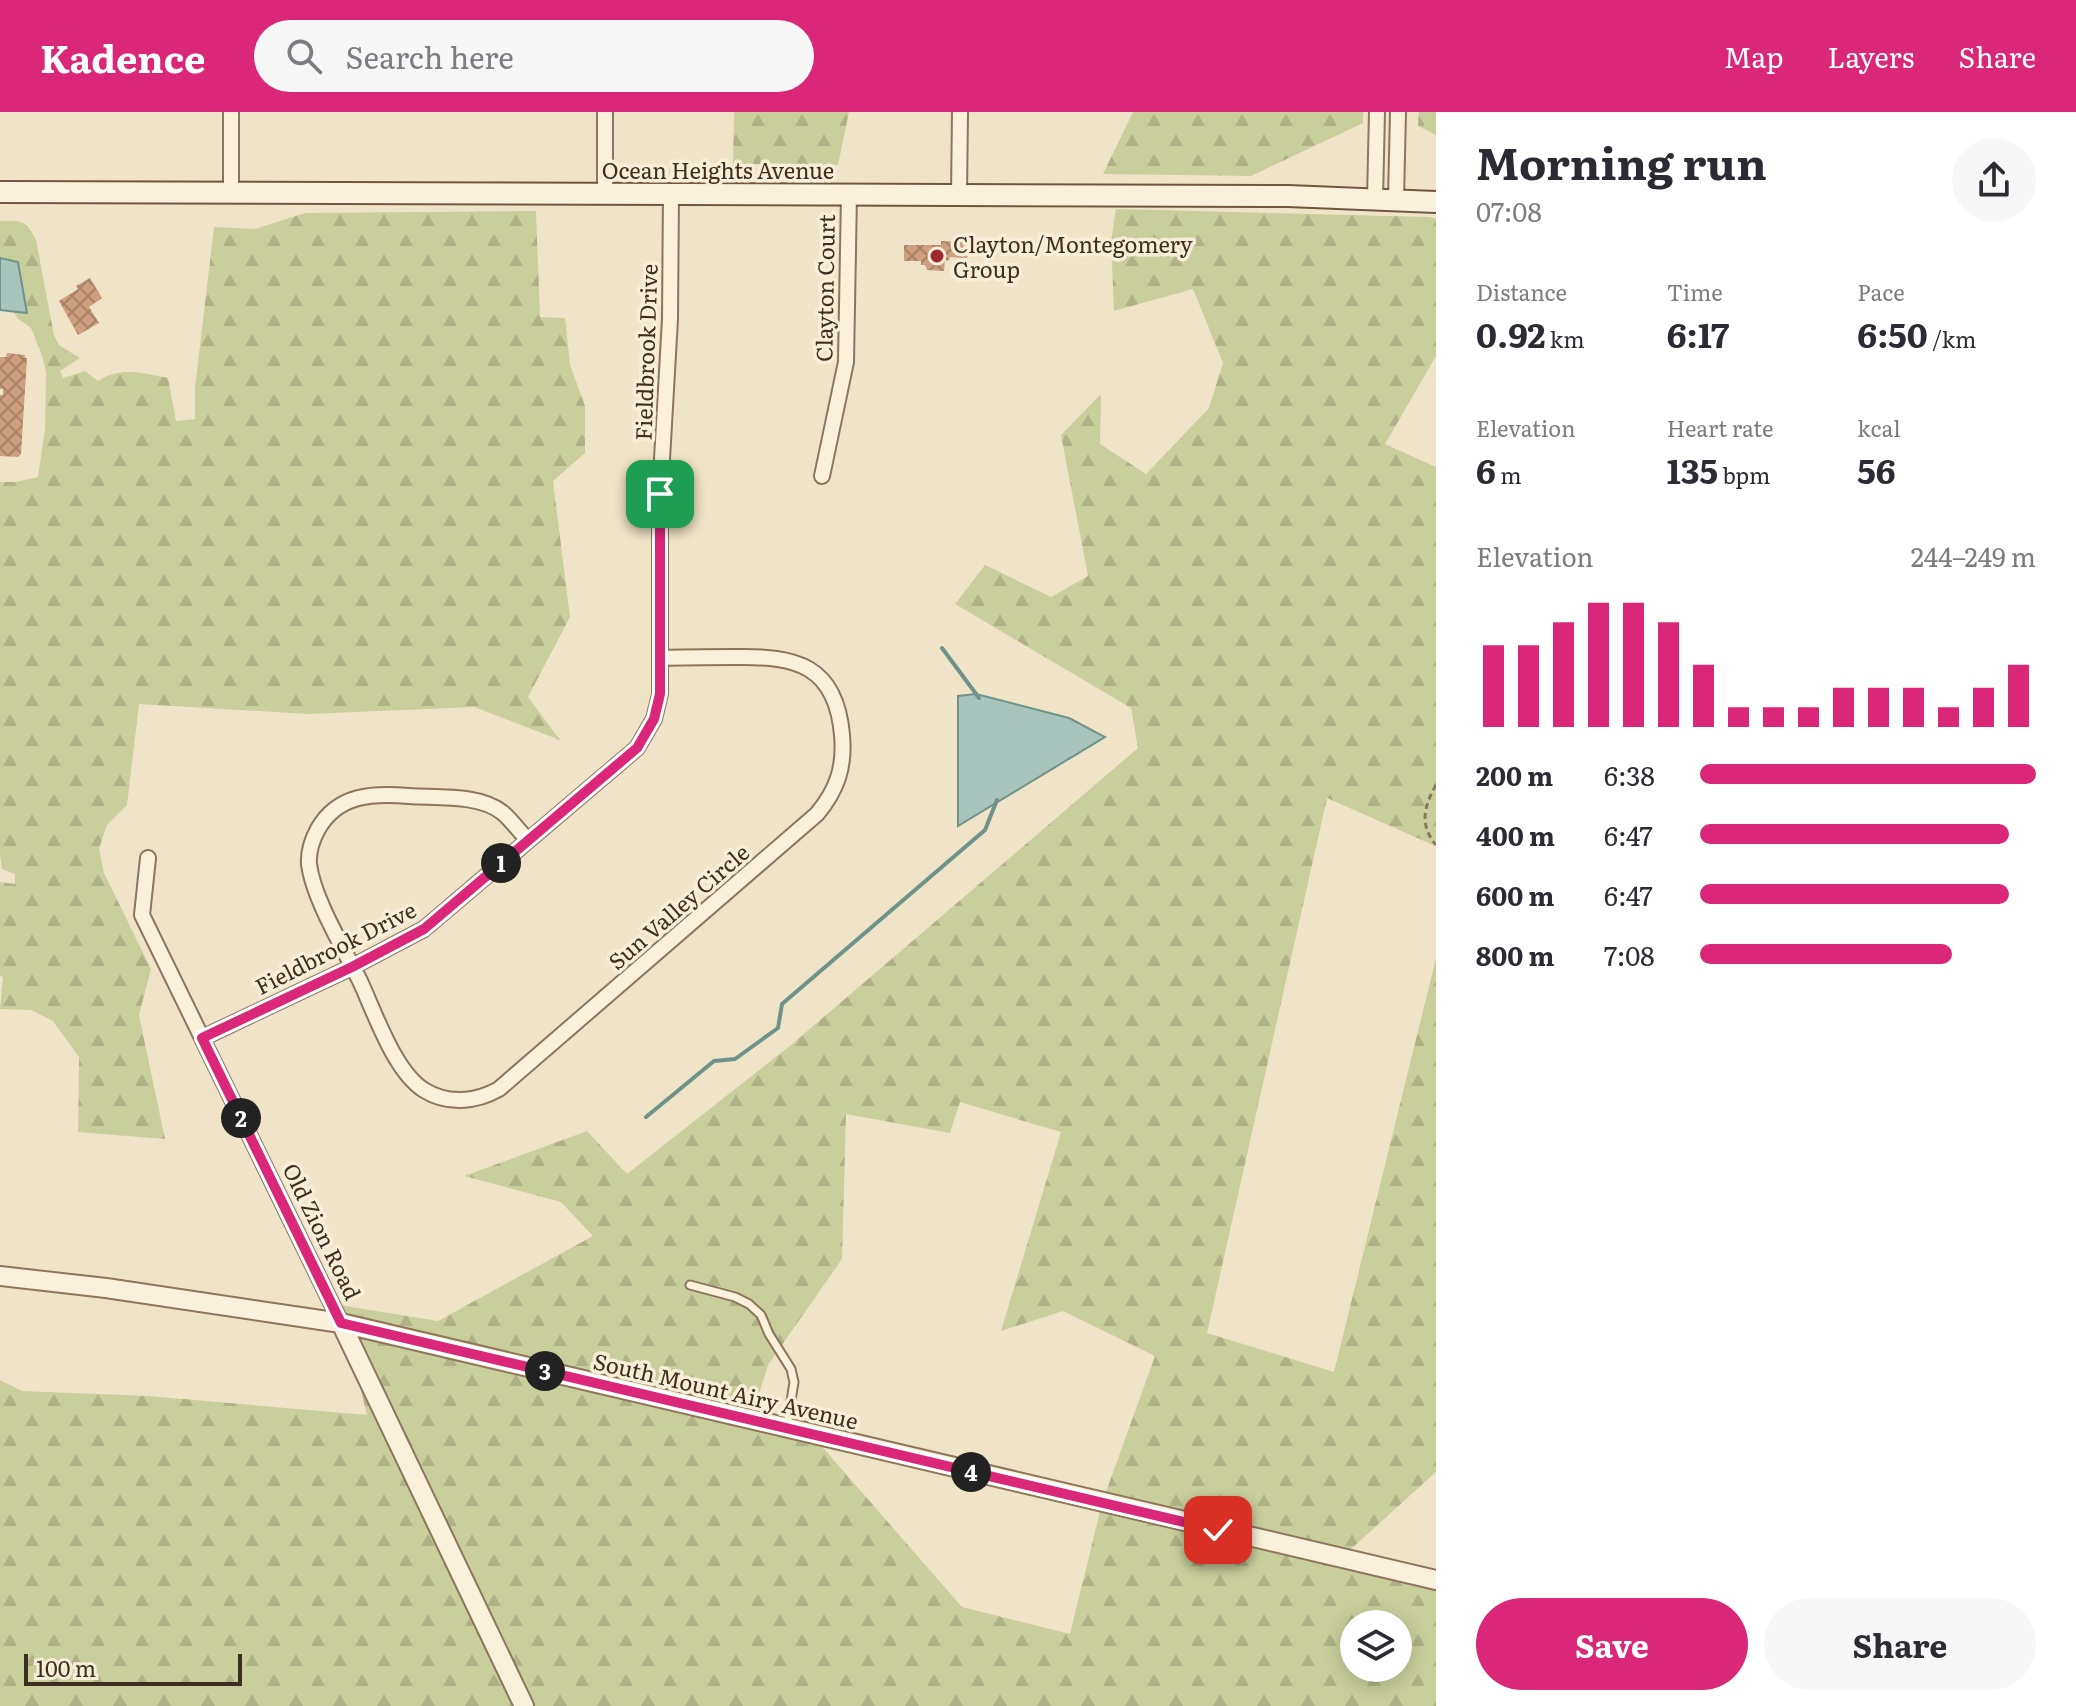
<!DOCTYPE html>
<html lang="en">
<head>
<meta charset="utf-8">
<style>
	:root { --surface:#fff; --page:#f7f7f7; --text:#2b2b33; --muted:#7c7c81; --accent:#db2777 }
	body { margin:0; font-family:Literata,serif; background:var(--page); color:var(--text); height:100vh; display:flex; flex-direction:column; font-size:30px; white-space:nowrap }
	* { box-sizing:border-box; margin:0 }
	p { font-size:26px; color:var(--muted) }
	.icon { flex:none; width:44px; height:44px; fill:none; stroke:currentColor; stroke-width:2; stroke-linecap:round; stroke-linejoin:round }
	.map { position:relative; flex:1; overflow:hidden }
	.drawer { display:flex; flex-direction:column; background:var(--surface); width:640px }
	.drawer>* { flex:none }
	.controls { position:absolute; left:1340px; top:1498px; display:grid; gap:16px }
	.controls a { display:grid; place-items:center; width:72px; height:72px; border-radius:50%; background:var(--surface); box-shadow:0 4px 20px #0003; font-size:40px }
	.scale { position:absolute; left:24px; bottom:20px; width:218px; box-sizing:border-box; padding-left:8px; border:4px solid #3d2e20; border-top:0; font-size:22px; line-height:28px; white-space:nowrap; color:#3d2e20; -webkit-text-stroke:6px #f7eed8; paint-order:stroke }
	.pin { position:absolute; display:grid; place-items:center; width:68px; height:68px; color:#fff; margin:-34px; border-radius:16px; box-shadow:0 4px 12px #0006 }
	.km { position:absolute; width:40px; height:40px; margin:-20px; border-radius:50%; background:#222; color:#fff; font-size:22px; line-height:40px; text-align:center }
	.round { display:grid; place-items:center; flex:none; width:84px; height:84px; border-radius:42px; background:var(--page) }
	.head { display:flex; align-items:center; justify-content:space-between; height:136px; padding:0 40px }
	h1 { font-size:44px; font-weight:700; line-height:60px }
	.figures { display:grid; grid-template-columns:repeat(3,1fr); gap:12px; height:136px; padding:8px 40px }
	.figures div { display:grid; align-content:center }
	.figures b { font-size:34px; font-weight:700 }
	.figures small { font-size:22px; font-weight:400 }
	.figures p { font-size:22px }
	.chart { height:224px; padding:16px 40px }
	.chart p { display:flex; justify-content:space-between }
	.chart svg { width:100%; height:144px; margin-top:8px; stroke:var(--accent); stroke-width:6 }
	.cta { display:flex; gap:16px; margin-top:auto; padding:16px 40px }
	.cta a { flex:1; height:92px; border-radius:48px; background:var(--accent); color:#fff; font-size:32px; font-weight:700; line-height:92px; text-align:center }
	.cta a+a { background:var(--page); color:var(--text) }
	ul { padding:0 40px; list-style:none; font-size:26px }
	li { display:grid; grid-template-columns:128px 96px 1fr; align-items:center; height:60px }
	li i { height:20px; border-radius:10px; background:var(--accent) }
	header { display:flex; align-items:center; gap:48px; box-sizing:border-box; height:112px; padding:0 40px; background:var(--accent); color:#fff }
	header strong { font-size:38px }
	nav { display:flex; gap:44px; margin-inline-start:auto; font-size:28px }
	.search { width:560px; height:72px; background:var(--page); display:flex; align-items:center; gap:20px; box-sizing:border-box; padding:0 28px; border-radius:44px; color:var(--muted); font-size:30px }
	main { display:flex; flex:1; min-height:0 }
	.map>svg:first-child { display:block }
	.forest { fill:url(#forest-firs); fill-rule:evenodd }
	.water { fill:#a9c4bc; stroke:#6f938a; stroke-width:2 }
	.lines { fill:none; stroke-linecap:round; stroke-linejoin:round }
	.stream { stroke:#6f938a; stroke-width:4 }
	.building { fill:url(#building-cross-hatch) }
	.service-casing { stroke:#8d765c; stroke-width:11 }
	.minor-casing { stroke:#8d765c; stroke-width:18 }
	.tertiary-casing { stroke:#8d765c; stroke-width:22 }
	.secondary-casing { stroke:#6f573f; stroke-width:24 }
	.path { stroke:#8d765c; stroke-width:3; stroke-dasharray:6 4; stroke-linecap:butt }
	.service { stroke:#faf1dc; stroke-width:7 }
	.minor { stroke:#faf1dc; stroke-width:14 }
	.tertiary { stroke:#faf1dc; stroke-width:18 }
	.secondary { stroke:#faf1dc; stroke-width:20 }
	.route-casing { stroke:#fff; stroke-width:16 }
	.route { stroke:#db2777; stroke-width:10 }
	.poi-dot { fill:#9e2a2b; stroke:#f7eed8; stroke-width:3 }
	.labels { text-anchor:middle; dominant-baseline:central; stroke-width:7; stroke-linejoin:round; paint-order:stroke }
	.street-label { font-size:22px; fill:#3d2e20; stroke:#f7eed8 }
	.poi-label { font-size:22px; fill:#3d2e20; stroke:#f7eed8; text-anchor:start }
</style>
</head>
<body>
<header>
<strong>Kadence</strong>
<div class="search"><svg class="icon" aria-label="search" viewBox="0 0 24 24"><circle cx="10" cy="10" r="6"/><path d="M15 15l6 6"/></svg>Search here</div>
<nav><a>Map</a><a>Layers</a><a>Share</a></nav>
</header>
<main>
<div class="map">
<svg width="1436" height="1594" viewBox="0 0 1436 1594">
	<defs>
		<pattern id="forest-firs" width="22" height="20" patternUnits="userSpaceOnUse" patternTransform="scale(2)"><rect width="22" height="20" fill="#c9cf9b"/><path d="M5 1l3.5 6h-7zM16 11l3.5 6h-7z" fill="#aeb285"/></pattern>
		<pattern id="building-cross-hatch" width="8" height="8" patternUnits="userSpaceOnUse" patternTransform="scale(2)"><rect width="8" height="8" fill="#cf9f7d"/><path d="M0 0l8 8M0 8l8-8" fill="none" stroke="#a98266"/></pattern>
	</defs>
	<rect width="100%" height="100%" fill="#f0e4c8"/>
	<path class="forest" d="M 734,0 L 849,0 L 838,53 L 733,52 Z
		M 1133,0 L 1363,0 L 1363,11 L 1251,64 L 1103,62 Z
		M 1419,0 L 1436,0 L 1436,23 L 1418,14 Z
		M 1116,97 L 1430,105 L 1436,107 L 1436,244 L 1385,332 L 1436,355 L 1436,729 L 1433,733 L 1327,686 L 1207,1221 L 1334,1260 L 1436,846 L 1436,1360 L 1341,1446 L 1436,1467 L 1436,1594 L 0,1594 L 0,1268 L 22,1279 L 148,1284 L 367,1303 L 339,1193 L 438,1209 L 593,1124 L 561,1090 L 464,1064 L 587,1019 L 627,1062 L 791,933 L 1138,636 L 1131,596 L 955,492 L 985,453 L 1051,485 L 1088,464 L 1061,323 L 1101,282 L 1100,332 L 1146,362 L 1209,296 L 1223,251 L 1193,177 L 1114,199 L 1111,130 ZM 960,990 L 1061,1020 L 1001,1219 L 1063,1199 L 1155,1244 L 1102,1391 L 1070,1522 L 962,1495 L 811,1322 L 750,1311 L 768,1253 L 842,1147 L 846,1002 L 950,1021 ZM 1354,1512 L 1398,1512 L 1398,1556 L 1354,1556 Z
		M 536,99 L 540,205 L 565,206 L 570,253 L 585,294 L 585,341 L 553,369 L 570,505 L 528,585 L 560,628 L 474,595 L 309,602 L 139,592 L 127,693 L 107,713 L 99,737 L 104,761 L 151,857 L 139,903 L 165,1027 L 78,1020 L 79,945 L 53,909 L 31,898 L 0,897 L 3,865 L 0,864 L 0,770 L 15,772 L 15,762 L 2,757 L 0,743 L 0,370 L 15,370 L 38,365 L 45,318 L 46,260 L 42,243 L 31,216 L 17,206 L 12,196 L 16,149 L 0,147 L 0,109 C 20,108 27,108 36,128 L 54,223 L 59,233 L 80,246 L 60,259 L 63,266 L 85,259 L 98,269 C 120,254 144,261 168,266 L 176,309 L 195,307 L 195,276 L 214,115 L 255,117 L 305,101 Z"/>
	<path class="water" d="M 0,146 L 18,150 L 27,201 L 0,198 Z
		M 976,582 L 1069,606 L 1105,625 L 958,714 L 958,584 Z"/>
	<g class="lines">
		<path class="stream" d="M 942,536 L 979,586
			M 646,1005 L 714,949 L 735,947 L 778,916 L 782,892 L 985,718 L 997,688"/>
	</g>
	<path class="building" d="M 941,129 L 973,130 L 973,136 L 971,136 L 967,146 L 950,145 L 949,148 L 945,149 L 944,159 L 927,158 L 925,153 L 921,153 L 921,149 L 904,149 L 904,133 L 941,133 Z
		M 90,166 L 102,186 L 89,195 L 99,211 L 78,223 L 59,189 L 78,177 L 76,174 Z
		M 7,241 L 25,243 L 25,246 L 27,246 L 21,342 L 18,345 L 0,344 L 0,283 L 3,283 L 3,277 L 0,277 L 0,245 L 6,245 Z"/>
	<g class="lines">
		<defs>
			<path id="service" d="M 690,1173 L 735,1185 L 749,1192 L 761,1203 L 769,1222 L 791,1257 L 794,1270 L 787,1314"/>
			<path id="minor" d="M 231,0 L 231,81
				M 605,0 L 605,80
				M 959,83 L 960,0
				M 1375,87 L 1377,0
				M 1396,87 L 1398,0
				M 822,364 L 846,250 L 849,82
				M 528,728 C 520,720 512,709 503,701 C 480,682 437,686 409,684 C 373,681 338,682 318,717 C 312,728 308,739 309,752 C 313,786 344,837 360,869 C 375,901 394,959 424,978 C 448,993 476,990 499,977 L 817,702 C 837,678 845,655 842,623 C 836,553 796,544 735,545 C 710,545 685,545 661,546
				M 148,746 L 142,803 L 341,1211
				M 202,926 L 352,855 L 424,817 L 637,636 L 654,607 L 660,582 L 660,382 L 670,207 L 671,81"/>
			<path id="tertiary" d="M 0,1164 L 106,1176 L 341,1211 L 1436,1468
				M 341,1211 L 524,1594"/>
			<path id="secondary" d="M 0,80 L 1288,84 L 1436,90"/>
		</defs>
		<use href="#service" class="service-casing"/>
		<use href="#minor" class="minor-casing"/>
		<use href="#tertiary" class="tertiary-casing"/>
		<use href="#secondary" class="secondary-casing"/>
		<path class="path" d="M 1436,673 C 1424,694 1419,713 1436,733"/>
		<use href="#service" class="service"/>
		<use href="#minor" class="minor"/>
		<use href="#tertiary" class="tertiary"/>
		<use href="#secondary" class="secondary"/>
	</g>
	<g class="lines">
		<defs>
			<path id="route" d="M 660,382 L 660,582 L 654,607 L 637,636 L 424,817 L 352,855 L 202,926 L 341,1211 L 1218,1418"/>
		</defs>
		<use href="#route" class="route-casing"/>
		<use href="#route" class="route"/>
	</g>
	<circle class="poi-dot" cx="937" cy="144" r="8"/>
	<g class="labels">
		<g class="street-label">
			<text x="718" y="57">Ocean Heights Avenue</text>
			<text transform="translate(824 176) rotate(-89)">Clayton Court</text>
			<text transform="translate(645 240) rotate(-88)">Fieldbrook Drive</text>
			<text transform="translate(678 794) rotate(-41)">Sun Valley Circle</text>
			<text transform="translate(335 835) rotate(-27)">Fieldbrook Drive</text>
			<text transform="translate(323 1119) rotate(64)">Old Zion Road</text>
			<text transform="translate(726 1278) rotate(13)">South Mount Airy Avenue</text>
		</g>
		<g class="poi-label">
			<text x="953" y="131">Clayton/Montegomery<tspan x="953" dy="25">Group</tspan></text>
		</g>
	</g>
</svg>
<div class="controls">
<a><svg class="icon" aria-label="layers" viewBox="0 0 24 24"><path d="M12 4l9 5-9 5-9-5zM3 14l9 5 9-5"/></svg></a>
</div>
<div class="scale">100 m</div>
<div class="pin" style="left:660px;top:382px;background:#1e9e55"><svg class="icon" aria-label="arrive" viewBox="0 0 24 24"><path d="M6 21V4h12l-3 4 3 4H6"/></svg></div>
<div class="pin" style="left:1218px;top:1418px;background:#d93025"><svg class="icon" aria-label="check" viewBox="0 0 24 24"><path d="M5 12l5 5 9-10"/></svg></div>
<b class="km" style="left:501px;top:751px">1</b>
<b class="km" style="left:241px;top:1006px">2</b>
<b class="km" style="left:545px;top:1259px">3</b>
<b class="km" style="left:971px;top:1360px">4</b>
</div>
<section class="drawer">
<div class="head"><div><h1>Morning run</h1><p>07:08</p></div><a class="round"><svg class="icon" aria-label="share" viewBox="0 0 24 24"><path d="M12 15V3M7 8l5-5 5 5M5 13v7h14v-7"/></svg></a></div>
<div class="figures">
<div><p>Distance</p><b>0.92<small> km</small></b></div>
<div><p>Time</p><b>6:17</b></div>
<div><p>Pace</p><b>6:50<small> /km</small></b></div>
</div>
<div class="figures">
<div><p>Elevation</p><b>6<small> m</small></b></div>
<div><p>Heart rate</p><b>135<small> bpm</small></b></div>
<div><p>kcal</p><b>56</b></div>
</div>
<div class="chart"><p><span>Elevation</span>244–249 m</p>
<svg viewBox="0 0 160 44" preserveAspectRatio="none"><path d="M5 44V19M15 44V19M25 44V12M35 44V6M45 44V6M55 44V12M65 44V25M75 44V38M85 44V38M95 44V38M105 44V32M115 44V32M125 44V32M135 44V38M145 44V32M155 44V25"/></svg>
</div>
<ul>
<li><b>200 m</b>6:38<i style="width:100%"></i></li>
<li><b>400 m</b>6:47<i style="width:92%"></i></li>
<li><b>600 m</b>6:47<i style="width:92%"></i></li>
<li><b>800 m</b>7:08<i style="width:75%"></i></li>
</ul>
<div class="cta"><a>Save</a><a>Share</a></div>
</section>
</main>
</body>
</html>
